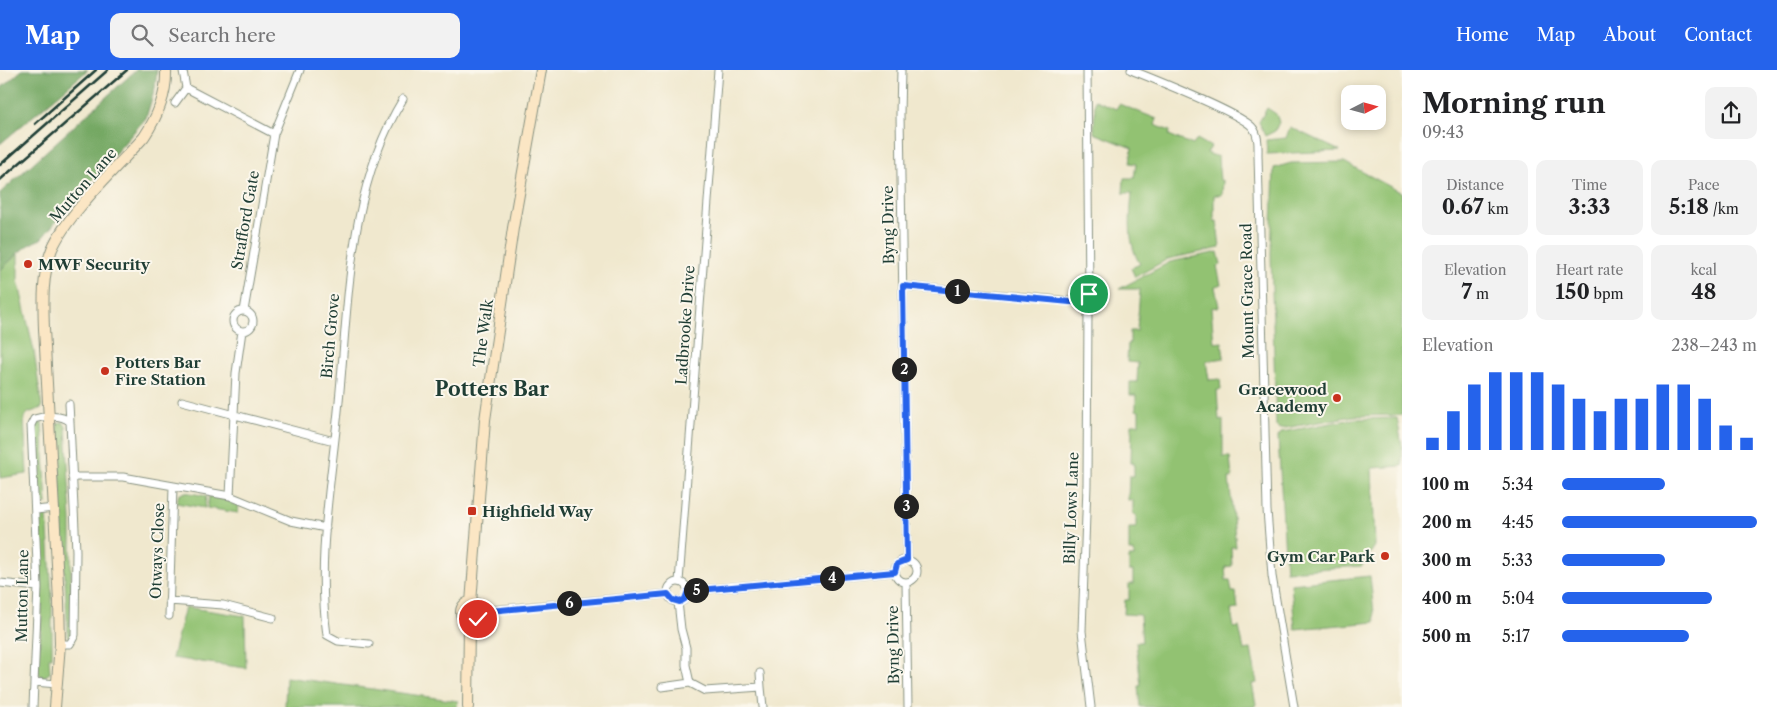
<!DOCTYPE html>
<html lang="en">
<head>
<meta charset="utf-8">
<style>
	:root { --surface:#fff; --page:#f2f2f2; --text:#202124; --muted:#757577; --accent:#2563eb }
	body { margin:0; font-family:"Libre Caslon Text",serif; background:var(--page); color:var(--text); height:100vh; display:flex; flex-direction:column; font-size:19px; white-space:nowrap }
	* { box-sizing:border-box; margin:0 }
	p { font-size:16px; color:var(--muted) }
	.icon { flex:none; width:28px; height:28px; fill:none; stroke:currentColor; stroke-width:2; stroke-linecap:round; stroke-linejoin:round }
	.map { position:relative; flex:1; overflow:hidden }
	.drawer { display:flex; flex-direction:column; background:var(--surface); width:375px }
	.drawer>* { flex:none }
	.needle { width:32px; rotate:84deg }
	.controls { position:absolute; left:1341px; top:15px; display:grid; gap:10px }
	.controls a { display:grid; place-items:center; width:45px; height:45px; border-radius:10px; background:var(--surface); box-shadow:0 2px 8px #0003; font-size:25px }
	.pin { position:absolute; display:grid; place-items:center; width:42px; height:42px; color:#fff; margin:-21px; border:2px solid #fff; border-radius:50%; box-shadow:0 1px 5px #0007 }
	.km { position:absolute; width:25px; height:25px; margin:-12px; border-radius:50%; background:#222; color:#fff; font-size:14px; line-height:25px; text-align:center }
	.round { display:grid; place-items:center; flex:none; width:52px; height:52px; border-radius:10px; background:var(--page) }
	.head { display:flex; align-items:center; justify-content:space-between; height:85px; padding:0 20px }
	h1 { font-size:28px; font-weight:700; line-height:38px }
	.stats { display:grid; grid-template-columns:repeat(3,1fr); gap:8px; height:85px; padding:5px 20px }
	.stats div { display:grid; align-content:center; border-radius:10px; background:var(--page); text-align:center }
	.stats b { font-size:21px; font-weight:700 }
	.stats small { font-size:14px; font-weight:400 }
	.stats p { font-size:14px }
	.chart { height:140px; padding:10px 20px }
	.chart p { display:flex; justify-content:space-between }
	.chart svg { width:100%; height:90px; margin-top:5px; stroke:var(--accent); stroke-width:6 }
	ul { padding:0 20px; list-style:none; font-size:16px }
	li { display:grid; grid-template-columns:80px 60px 1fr; align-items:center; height:38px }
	li i { height:12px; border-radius:6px; background:var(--accent) }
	header { display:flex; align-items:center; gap:30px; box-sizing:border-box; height:70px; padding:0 25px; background:var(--accent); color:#fff }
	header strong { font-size:24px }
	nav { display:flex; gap:28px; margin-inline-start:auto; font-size:18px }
	.search { width:350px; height:45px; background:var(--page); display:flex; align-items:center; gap:12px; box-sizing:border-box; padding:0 18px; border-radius:10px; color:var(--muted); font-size:19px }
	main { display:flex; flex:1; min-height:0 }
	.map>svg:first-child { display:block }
	.green { fill:#92c272; stroke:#588053 }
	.forest { fill:#75a864; stroke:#4a724c }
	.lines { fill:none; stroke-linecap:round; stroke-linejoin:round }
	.street-casing { stroke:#889281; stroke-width:9 }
	.secondary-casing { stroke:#889281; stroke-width:12 }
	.street { stroke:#fff; stroke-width:7 }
	.secondary { stroke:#fbe6c4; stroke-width:10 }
	.rail { stroke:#1f3d34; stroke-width:2.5 }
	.route-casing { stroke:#fff; stroke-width:10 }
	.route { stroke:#2563eb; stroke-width:6 }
	.poi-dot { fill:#c8321e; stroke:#fbf7ec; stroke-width:2 }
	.labels { text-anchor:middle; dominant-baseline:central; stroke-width:4; stroke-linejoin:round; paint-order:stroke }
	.street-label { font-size:15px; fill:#1f3d34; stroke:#fbf7ec }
	.poi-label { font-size:15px; font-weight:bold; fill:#1f3d34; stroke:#fbf7ec; text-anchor:start }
	.district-label { font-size:20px; font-weight:bold; fill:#1f3d34; stroke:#fbf7ec }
</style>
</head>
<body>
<header>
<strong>Map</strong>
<div class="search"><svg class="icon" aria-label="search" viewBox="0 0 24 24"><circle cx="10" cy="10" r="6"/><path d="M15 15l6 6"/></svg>Search here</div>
<nav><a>Home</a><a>Map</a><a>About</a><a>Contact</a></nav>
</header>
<main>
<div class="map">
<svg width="1402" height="637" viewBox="0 0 1402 637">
	<rect width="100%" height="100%" fill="#fbf7ec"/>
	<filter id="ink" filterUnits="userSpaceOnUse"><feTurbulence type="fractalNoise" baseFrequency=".02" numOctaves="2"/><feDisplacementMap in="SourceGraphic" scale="10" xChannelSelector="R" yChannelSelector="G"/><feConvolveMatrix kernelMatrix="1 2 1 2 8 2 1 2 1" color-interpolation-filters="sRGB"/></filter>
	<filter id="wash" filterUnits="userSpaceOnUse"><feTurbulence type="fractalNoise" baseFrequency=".0096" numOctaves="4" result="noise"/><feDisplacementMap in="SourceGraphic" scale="20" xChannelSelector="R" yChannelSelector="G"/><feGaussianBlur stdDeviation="1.12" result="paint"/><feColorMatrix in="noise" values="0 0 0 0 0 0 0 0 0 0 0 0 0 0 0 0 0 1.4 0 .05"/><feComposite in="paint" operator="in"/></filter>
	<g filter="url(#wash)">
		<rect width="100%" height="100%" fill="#f0e8ce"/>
		<path class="green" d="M 1095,30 L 1116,39 L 1119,34 L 1157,49 L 1155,55 L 1170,61 L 1169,65 L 1193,75 L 1197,69 L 1211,77 L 1207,83 L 1218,87 L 1220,110 L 1223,111 L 1222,125 L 1214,125 L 1214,151 L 1217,151 L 1220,178 L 1168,189 L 1135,207 L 1131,198 L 1140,194 C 1127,173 1130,147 1132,123 L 1123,123 L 1124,108 L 1134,108 L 1136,94 L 1130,93 L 1132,78 L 1094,63 Z
			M 1267,38 L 1276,44 L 1279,52 L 1275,61 L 1265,66 L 1259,52 Z
			M 1290,57 L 1340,81 L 1267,84 L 1266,70 L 1286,68 Z
			M 1344,92 L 1402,123 L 1402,345 L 1353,346 L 1280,359 L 1276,356 L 1271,185 L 1274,98 L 1291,93 Z
			M 1218,182 L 1221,195 L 1217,196 L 1221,215 L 1215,217 L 1219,237 L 1211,238 L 1214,273 L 1222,272 L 1224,288 L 1206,291 L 1209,310 L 1220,309 L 1221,320 L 1217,320 L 1219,351 L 1223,350 L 1223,387 L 1230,387 L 1232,408 L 1229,408 L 1236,477 L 1231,477 L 1232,496 L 1225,497 L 1226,510 L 1230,510 L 1232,522 L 1236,522 L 1238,539 L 1231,540 L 1234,558 L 1239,557 L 1244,580 L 1251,579 L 1257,613 L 1252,614 L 1256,634 L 1254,637 L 1140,637 L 1138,616 L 1141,616 L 1136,572 L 1142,572 L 1140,545 L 1124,544 L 1125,530 L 1129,530 L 1129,514 L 1133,514 L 1133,501 L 1129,501 L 1129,487 L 1134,487 L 1134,481 L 1129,481 L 1129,458 L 1136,458 L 1136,445 L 1133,444 L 1133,430 L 1128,430 L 1129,406 L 1134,406 L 1134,393 L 1131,393 L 1132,354 L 1139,354 L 1139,341 L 1136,340 L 1136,325 L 1130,325 L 1130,312 L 1137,312 L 1138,293 L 1127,292 L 1128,273 L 1130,273 L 1130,261 L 1137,261 L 1140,219 L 1119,219 L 1170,192 Z
			M 18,184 L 18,210 L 34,281 L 42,338 L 28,343 L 24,348 L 27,404 L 0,408 L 0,200 Z
			M 1397,348 L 1402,376 L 1402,396 L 1372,398 L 1375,476 L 1362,496 L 1286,501 L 1278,367 L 1282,362 L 1353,349 Z
			M 63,352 L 66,357 L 71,450 L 71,565 L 68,568 L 57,353 Z
			M 37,353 L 42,353 L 47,434 L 44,434 L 39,430 L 35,357 Z
			M 185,422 L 206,426 L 205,438 L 176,433 L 179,425 Z
			M 209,426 L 239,433 L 238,443 L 207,438 Z
			M 45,444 L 47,444 L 48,459 L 52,528 L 52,587 L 49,588 L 50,603 L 45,606 L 44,608 L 38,603 L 42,537 L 40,449 Z
			M 1370,506 L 1375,552 L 1295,559 L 1291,514 Z
			M 185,537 L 245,546 L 246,598 L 172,588 Z
			M 286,607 L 458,631 L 457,637 L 285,637 Z"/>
		<path class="forest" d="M 22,0 L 88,0 L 0,74 L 0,19 Z
			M 136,0 L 157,0 L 155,18 L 146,48 L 41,169 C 22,176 15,187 0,200 L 0,123 Z"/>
	</g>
	<g filter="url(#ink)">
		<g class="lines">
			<defs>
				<path id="street" d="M 901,0 L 900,44 L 907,490
					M 1087,0 L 1089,224
					M 1131,0 C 1153,9 1243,44 1253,58 C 1259,66 1258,76 1258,85 L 1267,440 L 1272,506 L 1294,637
					M 183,1 L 186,18 L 274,64
					M 175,33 L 186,18
					M 903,216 L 1081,232
					M1081 232a7 7 0 1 1 14 0a7 7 0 1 1-14 0Z
					M 1088,239 L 1087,415 L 1082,561 L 1091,637
					M 244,241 L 274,64 L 300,0
					M233 251a10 10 0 1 1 20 0a10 10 0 1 1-20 0Z
					M 182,331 L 334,371
					M 69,334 L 70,352
					M 72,407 L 123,407 L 230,426 L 291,451 L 326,458
					M 230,426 L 236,303 L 242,261
					M 36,440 L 54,438
					M895 501a11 11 0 1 1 22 0a11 11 0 1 1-22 0Z
					M 679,512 L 718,0
					M668 522a10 10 0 1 1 20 0a10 10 0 1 1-20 0Z
					M 0,513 L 38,517
					M 906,513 L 908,637
					M 688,521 L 895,502
					M 169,531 L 223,535 L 273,548
					M 678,532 L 681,559 L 686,578 L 686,595 L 690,613 L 705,621 L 761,617 L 763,637
					M 480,541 L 668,524
					M 169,546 L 173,417
					M 369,574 L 338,571 L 327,565 C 316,488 332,408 339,331 C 349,229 348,119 403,29
					M 760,603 L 761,617
					M 34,612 L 57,614
					M 662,617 L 690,613
					M 33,637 L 38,517 L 31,355 L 34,349 C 44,346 62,344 70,352 L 76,481 L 75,565 L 70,574 L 60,574"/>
				<path id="secondary" d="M461 542a10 10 0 1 1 20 0a10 10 0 1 1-20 0Z
					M 471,533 L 485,350 L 513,158 L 541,0
					M 55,637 L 60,574 L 59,531 L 44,259 C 43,232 42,204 52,179 C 67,144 118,96 144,67 C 158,46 167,25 166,0
					M 468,637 L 469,552"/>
			</defs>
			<use href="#street" class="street-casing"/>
			<use href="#secondary" class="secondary-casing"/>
			<use href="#street" class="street"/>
			<use href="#secondary" class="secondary"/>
			<path class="rail" d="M 35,54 L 96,0
				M 0,95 L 108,0
				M 0,110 L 127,0"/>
		</g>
	</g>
	<g class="lines" filter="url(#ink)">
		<defs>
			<path id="route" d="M 478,549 L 480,542 L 668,524 L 673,530 L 680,532 L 685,529 L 688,521 L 895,502 L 897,494 L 907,490 L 903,216 L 1070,232 L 1081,232 L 1082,228 L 1089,224"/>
		</defs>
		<use href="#route" class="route-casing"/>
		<use href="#route" class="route"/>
	</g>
	<g class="poi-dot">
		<circle cx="28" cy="194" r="5"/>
		<circle cx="105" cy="301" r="5"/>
		<circle cx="1337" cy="328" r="5"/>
		<rect x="467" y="436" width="10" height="10" rx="2.5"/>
		<circle cx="1385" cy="486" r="5"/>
	</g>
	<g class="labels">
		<g class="street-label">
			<text transform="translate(83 115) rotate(-49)">Mutton Lane</text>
			<text transform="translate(245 150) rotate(-80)">Strafford Gate</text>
			<text transform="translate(888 155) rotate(-91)">Byng Drive</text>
			<text transform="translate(1247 221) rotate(-91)">Mount Grace Road</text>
			<text transform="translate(685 255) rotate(-86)">Ladbrooke Drive</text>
			<text transform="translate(483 263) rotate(-82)">The Walk</text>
			<text transform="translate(330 266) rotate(-85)">Birch Grove</text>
			<text transform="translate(1071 438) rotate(-88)">Billy Lows Lane</text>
			<text transform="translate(157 481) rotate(-88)">Otways Close</text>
			<text transform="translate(22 526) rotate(-89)">Mutton Lane</text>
			<text transform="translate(893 575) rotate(-91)">Byng Drive</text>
		</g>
		<g class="poi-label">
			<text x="38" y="194">MWF Security</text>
			<text x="115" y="292">Potters Bar<tspan x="115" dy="17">Fire Station</tspan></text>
			<text x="1327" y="319" text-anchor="end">Gracewood<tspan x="1327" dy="17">Academy</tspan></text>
			<text x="482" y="441">Highfield Way</text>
			<text x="1375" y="486" text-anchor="end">Gym Car Park</text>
		</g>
		<g class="district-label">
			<text x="492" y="319">Potters Bar</text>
		</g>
	</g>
</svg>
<div class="controls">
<a><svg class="needle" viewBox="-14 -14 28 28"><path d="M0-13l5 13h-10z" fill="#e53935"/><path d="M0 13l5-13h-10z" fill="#757577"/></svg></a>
</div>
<div class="pin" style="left:1089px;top:224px;background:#1e9e55"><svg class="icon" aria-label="arrive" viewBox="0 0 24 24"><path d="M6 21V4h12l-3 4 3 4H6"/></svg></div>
<div class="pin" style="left:478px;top:549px;background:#d93025"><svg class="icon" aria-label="check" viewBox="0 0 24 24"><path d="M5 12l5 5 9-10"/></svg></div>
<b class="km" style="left:957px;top:221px">1</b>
<b class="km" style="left:904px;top:299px">2</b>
<b class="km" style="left:906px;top:436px">3</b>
<b class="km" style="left:832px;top:508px">4</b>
<b class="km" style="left:696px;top:520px">5</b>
<b class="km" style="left:569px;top:533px">6</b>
</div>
<section class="drawer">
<div class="head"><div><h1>Morning run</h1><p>09:43</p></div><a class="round"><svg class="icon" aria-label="share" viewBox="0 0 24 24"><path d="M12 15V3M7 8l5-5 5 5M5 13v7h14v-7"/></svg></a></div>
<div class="stats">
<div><p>Distance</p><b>0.67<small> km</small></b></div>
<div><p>Time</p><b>3:33</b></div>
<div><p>Pace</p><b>5:18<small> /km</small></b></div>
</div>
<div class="stats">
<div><p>Elevation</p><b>7<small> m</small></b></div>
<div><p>Heart rate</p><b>150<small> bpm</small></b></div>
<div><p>kcal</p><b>48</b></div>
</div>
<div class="chart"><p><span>Elevation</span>238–243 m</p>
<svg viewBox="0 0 160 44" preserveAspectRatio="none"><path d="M5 44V38M15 44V25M25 44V12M35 44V6M45 44V6M55 44V6M65 44V12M75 44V19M85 44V25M95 44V19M105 44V19M115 44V12M125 44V12M135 44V19M145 44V32M155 44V38"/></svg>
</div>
<ul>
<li><b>100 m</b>5:34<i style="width:53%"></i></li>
<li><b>200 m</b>4:45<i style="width:100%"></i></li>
<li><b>300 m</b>5:33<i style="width:53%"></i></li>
<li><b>400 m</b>5:04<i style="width:77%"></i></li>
<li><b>500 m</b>5:17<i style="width:65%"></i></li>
</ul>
</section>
</main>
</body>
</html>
